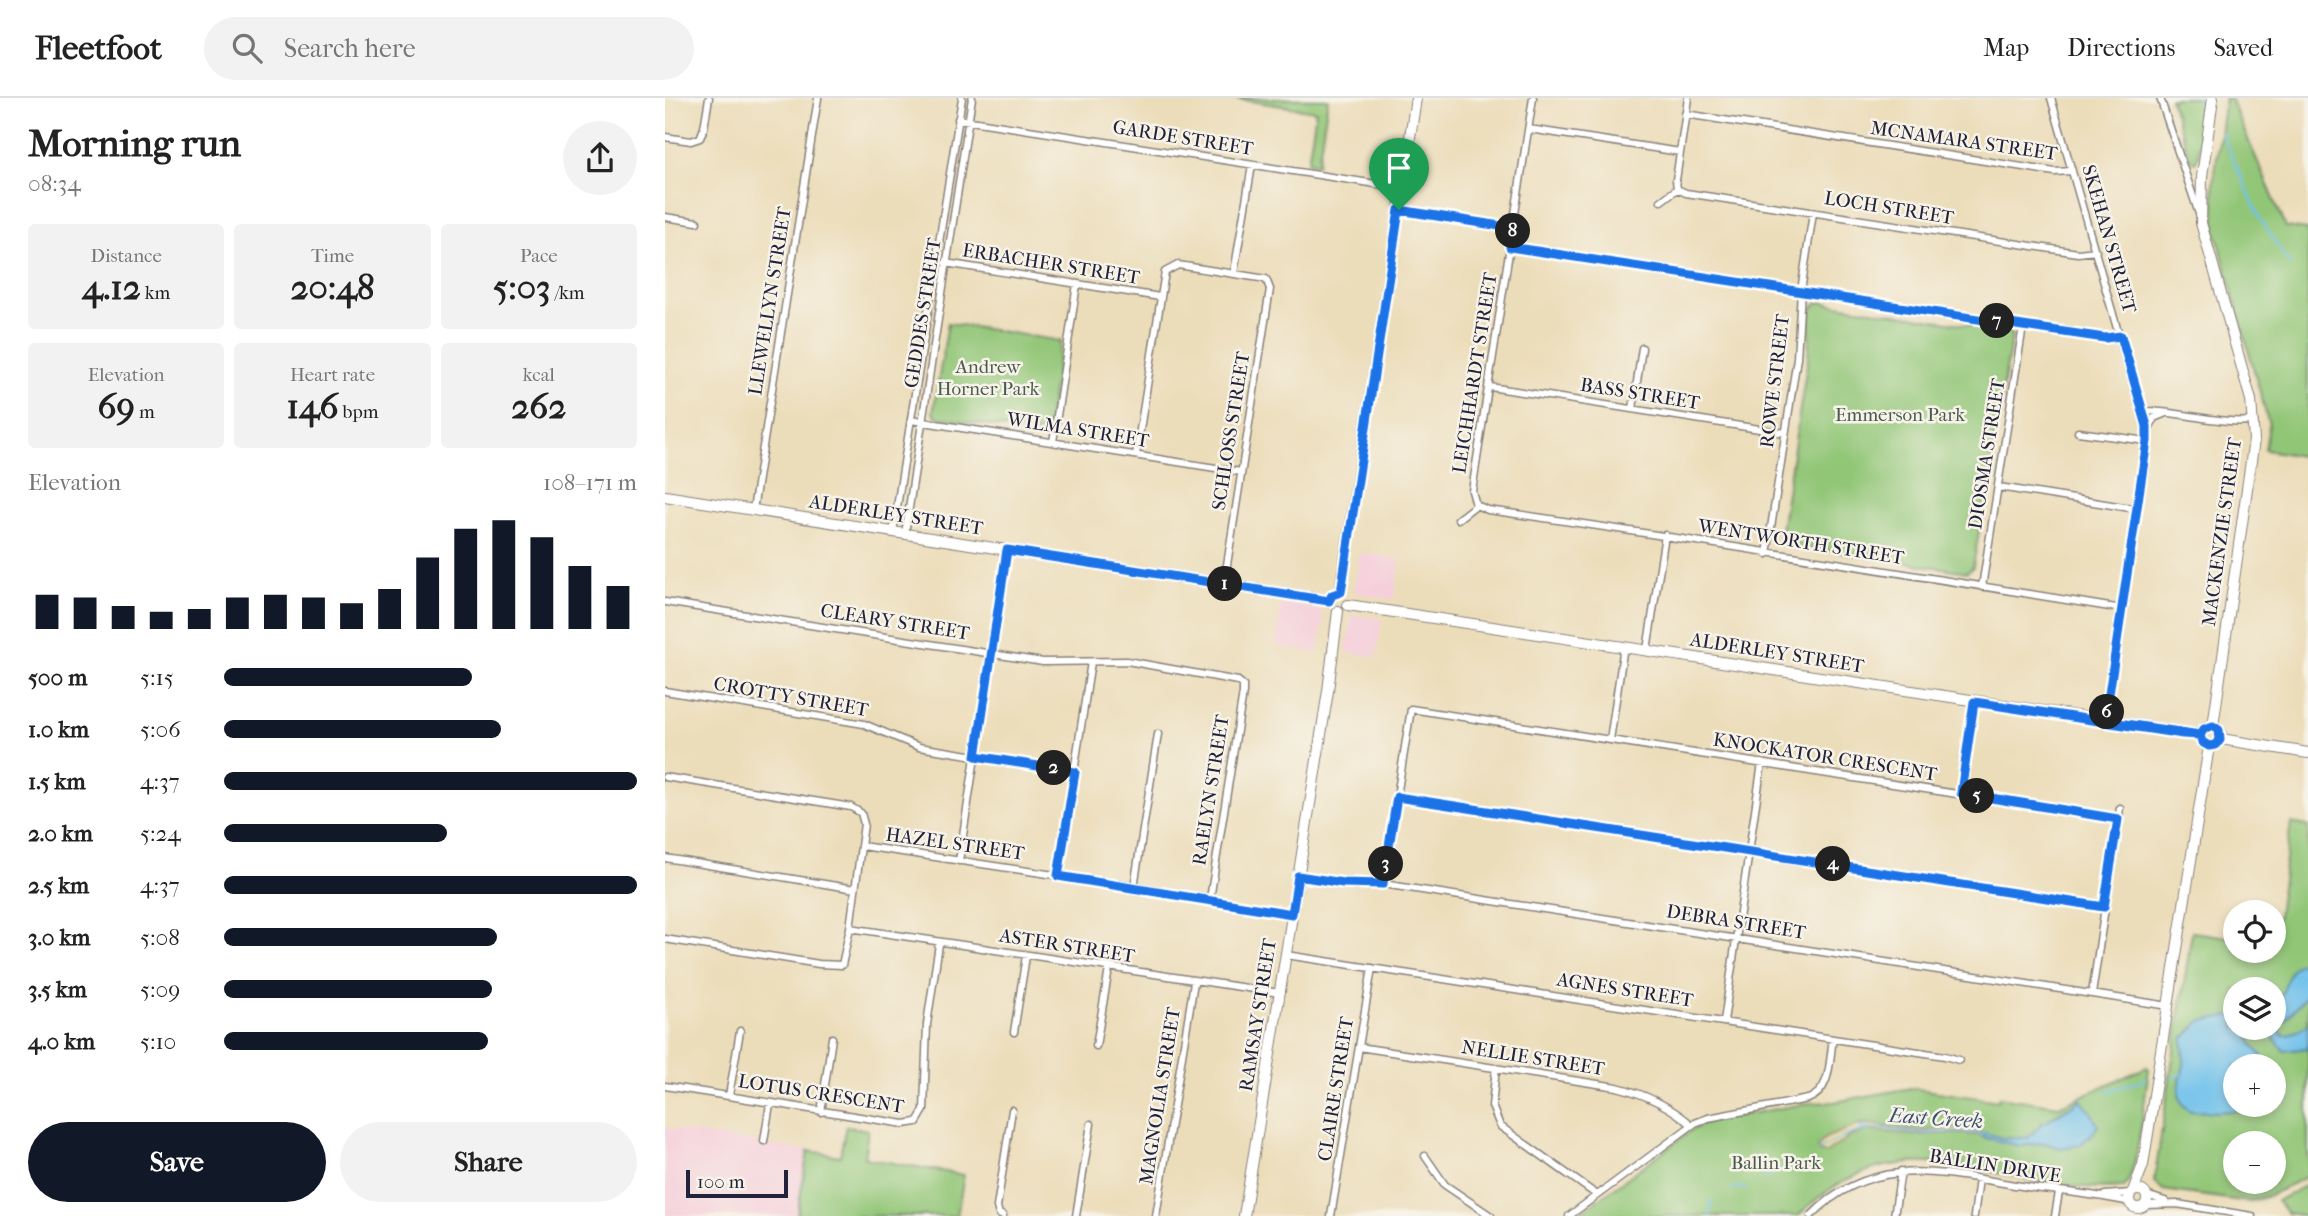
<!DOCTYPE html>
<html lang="en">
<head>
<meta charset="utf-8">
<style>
	:root { --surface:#fff; --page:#f2f2f2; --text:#222; --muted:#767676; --line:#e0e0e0; --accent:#111827 }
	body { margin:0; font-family:"IM FELL French Canon",serif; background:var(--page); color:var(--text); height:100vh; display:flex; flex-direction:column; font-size:26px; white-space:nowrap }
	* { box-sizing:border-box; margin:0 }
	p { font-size:23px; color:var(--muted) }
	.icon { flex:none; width:38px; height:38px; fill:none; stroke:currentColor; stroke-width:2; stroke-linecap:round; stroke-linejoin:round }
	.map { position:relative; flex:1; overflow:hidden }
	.panel { display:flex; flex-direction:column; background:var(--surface); width:665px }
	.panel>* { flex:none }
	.controls { position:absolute; left:1558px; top:802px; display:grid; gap:14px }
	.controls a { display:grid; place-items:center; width:63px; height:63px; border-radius:50%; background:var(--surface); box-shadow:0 4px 10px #0003; font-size:35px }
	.scale { position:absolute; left:21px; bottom:18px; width:102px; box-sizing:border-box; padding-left:7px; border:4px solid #22223b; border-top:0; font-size:19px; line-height:24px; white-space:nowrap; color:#22223b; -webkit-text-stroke:5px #f7f3e8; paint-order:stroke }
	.pin { position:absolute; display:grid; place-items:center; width:60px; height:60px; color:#fff; margin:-72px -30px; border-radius:50% 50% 50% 0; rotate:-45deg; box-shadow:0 0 7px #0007 }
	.pin .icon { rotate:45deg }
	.km { position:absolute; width:35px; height:35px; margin:-18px; border-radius:50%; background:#222; color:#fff; font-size:19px; line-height:35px; text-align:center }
	.round { display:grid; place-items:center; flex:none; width:74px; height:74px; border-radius:37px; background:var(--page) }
	.overview { display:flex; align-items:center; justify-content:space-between; height:119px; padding:0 28px }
	h1 { font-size:38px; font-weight:800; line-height:52px }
	.metrics { display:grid; grid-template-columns:repeat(3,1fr); gap:10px; height:119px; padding:7px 28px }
	.metrics div { display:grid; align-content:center; border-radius:7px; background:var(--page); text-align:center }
	.metrics b { font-size:35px; font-weight:800 }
	.metrics small { font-size:19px; font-weight:400 }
	.metrics p { font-size:19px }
	.chart { height:196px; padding:14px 28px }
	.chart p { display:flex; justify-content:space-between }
	.chart svg { width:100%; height:126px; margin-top:7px; stroke:var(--accent); stroke-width:6 }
	.action { display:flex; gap:14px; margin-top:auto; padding:14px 28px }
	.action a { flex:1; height:80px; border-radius:42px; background:var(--accent); color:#fff; font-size:28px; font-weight:800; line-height:80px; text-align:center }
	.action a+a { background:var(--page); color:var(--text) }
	ul { padding:0 28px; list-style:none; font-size:23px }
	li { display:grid; grid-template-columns:112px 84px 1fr; align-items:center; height:52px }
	li i { height:18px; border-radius:9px; background:var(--accent) }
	header { display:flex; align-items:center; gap:42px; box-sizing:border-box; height:98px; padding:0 35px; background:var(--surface); border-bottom:2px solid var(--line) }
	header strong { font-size:33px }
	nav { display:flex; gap:38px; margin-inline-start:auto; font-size:24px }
	.search { width:490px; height:63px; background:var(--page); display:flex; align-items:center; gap:18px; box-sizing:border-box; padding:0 24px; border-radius:38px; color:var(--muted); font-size:26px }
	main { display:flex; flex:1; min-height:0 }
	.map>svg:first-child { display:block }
	.built { fill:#f5cfdb }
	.green { fill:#92c677; stroke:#5a7459; stroke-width:2; fill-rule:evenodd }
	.sand { fill:#eeda9e; stroke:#887e6c; stroke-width:2 }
	.water { fill:#6fc1eb; stroke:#487293; stroke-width:2 }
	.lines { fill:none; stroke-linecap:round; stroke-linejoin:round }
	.stream { stroke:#6fc1eb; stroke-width:2 }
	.street-casing { stroke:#87807a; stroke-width:9 }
	.secondary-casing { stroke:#87807a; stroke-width:12 }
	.street { stroke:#fff; stroke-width:6 }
	.secondary { stroke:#fff; stroke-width:10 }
	.route-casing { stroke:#fff; stroke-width:14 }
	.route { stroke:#1a73e8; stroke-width:9 }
	.labels { text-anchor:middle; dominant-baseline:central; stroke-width:5; stroke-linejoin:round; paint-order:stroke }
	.street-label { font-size:19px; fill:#22223b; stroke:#f7f3e8 }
	.park-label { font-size:19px; fill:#495b50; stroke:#f7f3e8 }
	.water-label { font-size:21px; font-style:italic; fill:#395270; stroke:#f7f3e8 }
</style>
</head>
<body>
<header>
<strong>Fleetfoot</strong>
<div class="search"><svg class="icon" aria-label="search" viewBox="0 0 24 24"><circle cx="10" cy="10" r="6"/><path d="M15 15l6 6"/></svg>Search here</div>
<nav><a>Map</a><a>Directions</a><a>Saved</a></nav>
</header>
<main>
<section class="panel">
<div class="overview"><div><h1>Morning run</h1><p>08:34</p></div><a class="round"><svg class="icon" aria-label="share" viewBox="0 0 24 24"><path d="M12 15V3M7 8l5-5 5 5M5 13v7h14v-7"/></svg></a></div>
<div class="metrics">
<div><p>Distance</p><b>4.12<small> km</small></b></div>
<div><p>Time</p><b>20:48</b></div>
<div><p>Pace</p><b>5:03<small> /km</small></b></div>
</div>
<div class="metrics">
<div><p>Elevation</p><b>69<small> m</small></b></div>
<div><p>Heart rate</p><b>146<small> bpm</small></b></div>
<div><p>kcal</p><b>262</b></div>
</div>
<div class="chart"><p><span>Elevation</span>108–171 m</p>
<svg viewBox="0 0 160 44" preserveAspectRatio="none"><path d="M5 44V32M15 44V33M25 44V36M35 44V38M45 44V37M55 44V33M65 44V32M75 44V33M85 44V35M95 44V30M105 44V19M115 44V9M125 44V6M135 44V12M145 44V22M155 44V29"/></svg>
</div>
<ul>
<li><b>500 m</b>5:15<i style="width:60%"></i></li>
<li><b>1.0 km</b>5:06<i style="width:67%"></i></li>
<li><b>1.5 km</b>4:37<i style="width:100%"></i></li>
<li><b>2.0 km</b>5:24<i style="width:54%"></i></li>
<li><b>2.5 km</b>4:37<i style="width:100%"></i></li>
<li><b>3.0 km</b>5:08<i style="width:66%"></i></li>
<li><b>3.5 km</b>5:09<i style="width:65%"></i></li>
<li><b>4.0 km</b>5:10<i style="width:64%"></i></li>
</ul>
<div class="action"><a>Save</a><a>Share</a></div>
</section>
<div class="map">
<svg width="1643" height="1118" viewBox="0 0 1643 1118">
	<rect width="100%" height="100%" fill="#f7f3e8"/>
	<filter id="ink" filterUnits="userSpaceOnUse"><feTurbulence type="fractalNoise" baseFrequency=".0143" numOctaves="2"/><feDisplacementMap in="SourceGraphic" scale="14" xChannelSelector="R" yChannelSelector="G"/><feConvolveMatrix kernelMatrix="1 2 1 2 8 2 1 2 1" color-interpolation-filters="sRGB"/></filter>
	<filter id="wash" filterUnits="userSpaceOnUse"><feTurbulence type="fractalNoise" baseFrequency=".00686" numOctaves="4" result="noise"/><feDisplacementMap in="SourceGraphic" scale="28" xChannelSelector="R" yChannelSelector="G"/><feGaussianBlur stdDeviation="1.57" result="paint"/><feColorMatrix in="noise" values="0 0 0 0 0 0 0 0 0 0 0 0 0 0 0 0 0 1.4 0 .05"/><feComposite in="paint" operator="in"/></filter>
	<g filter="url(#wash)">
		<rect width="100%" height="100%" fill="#ecddba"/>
		<path class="built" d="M 695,455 L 735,461 L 729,501 L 692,495 L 689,491 Z
			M 616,504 L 655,512 L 658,522 L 653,555 L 611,548 Z
			M 687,517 L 717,521 L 711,559 L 681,554 Z
			M 0,1030 L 143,1053 L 132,1118 L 0,1118 Z"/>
		<path class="green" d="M 564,0 L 663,1 L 653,66 L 643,64 L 651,13 Z
			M 1505,0 L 1541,0 L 1533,59 L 1530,64 L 1525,61 Z
			M 1560,0 L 1565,0 L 1621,129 L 1643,132 L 1643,359 L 1600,352 L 1604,327 L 1551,134 L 1548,87 Z
			M 1153,204 L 1342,233 L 1347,237 L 1308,469 L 1302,474 L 1120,446 L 1115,439 L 1143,260 L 1146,212 Z
			M 283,225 L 396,243 L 382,333 L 377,336 L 272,319 L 268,315 Z
			M 1626,725 L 1643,728 L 1643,1078 L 1603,1098 L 1584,1104 L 1498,1092 L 1489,1084 L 1527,834 L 1570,840 L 1570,852 L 1608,852 ZM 1570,891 L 1608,891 L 1608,929 L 1570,929 ZM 1570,968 L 1608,968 L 1608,1006 L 1570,1006 ZM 1570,1045 L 1608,1045 L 1608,1083 L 1570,1083 Z
			M 1482,969 L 1484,971 C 1480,993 1473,1077 1459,1089 C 1338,1099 1238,1012 1133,1118 L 911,1118 L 1027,1032 L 1044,1023 L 1144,1005 L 1169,1004 L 1246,990 L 1333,1003 L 1334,999 L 1394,1008 Z
			M 181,1028 L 203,1032 L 199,1060 L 299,1077 L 292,1118 L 132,1118 L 143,1053 L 175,1058 Z
			M 1643,1086 L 1643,1118 L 1622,1115 L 1612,1103 Z"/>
		<path class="sand" d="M 1196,1026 C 1214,1026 1233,1032 1252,1033 C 1278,1033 1298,1024 1323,1038 L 1288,1035 L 1250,1037 L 1202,1032 L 1184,1039 L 1161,1055 L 1156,1055 L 1152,1050 L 1160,1040 Z"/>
		<path class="water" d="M 1638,864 L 1643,867 L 1643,896 L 1617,926 L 1615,933 L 1618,937 L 1624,937 L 1643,927 L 1643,950 L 1619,953 L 1608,939 C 1606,923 1609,912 1617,896 C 1623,883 1622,870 1638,864 Z
			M 1565,917 L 1570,917 L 1570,929 L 1580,929 L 1588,947 L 1605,968 L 1570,968 L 1570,1006 L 1608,1006 L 1608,971 L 1623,989 L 1623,1001 C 1607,1013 1547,1015 1525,1013 C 1509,1004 1514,985 1518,971 C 1521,961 1517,951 1518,941 L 1536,923 Z
			M 1415,1001 L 1426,1014 L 1433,1028 L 1427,1036 L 1415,1047 L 1395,1050 L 1379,1045 L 1355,1048 L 1317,1039 L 1322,1038 L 1319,1035 C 1326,1036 1331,1039 1338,1040 C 1347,1041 1354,1039 1363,1040 L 1378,1024 L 1382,1024 C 1391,1014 1406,1011 1415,1001 Z"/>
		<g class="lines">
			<path class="stream" d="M 1531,0 L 1536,9
				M 1556,34 L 1594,118 L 1625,167
				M 1508,980 L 1516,976
				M 1441,994 L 1481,981
				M 1193,1028 L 1202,1031
				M 1153,1052 C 1175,1040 1195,1029 1221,1031 C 1233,1032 1246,1036 1259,1035 C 1284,1035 1299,1031 1325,1038
				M 1099,1081 L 1118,1070
				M 1066,1091 L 1073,1089 L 1081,1091
				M 1045,1118 L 1047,1102"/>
		</g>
	</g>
	<g filter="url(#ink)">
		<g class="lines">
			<defs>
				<path id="street" d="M 1386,0 L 1482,335 L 1440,623
					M 1495,0 L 1534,116
					M 1020,16 L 1390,74 L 1407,73
					M 293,21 L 737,90
					M 864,31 L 1015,54
					M 0,39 L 26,43 L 35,40 L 39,30 L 44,0
					M 1012,91 L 1021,95 L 1413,155 L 1431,153
					M 1012,91 L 1011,82 L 1023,0
					M 996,103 L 1012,91
					M 734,112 L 848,129
					M 0,119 L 32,124
					M 845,149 L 1358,228 L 1440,240 L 1456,238
					M 280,165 L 495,199
					M 569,175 L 587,67
					M 825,289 L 1120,335
					M 968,311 L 977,250
					M 1478,313 C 1515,313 1551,326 1589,323
					M 246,322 L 576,374
					M 1483,333 L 1489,320 L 1501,315
					M 1413,334 L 1482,343
					M 388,344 L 412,186
					M 471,357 L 500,174 L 513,167 L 601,181 L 605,191 L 559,486
					M 1334,389 L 1472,411
					M 811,407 L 823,412 C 1035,442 1246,477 1457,511
					M 88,412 L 153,0
					M 793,421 L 811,407 L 807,393 L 868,0
					M 228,434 L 297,0
					M 240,436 L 307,0
					M 1102,456 L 1132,260 L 1136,193 L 1148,115
					M 1317,489 L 1358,228
					M 0,504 L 378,564 L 462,563 L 573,583 L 578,587 L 578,595 L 545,801
					M 982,552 L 1000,437
					M 0,593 L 199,626 L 254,649 L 410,674
					M 945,642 L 959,548
					M 0,679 L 186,709 L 196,715 L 199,726 L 185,830 L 177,867 L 154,866 L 0,841
					M 1296,695 L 1309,604
					M 732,699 L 1439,809
					M 197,748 L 469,789 L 627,816
					M 0,760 L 190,791
					M 294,763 L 342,452
					M 393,778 L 426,564
					M 633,778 L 678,785 L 718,786 L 1504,908
					M 718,786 L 746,611 L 1453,721
					M 469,789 L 493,636
					M 185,830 L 615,895
					M 621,857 L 1280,958 L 1294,962
					M 1427,896 L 1455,710
					M 1059,923 L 1097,665
					M 349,934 L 361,858
					M 431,948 L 444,871
					M 694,949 L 952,989 C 980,996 1005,1008 1027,1027
					M 831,970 L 827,1008 L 835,1028 L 932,1097
					M 0,988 L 239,1026 L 252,1024 L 259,1012 L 262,926 L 274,846
					M 64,998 L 75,933
					M 156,1014 L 167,940
					M 99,1043 L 105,1006
					M 760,1058 L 780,1087 L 826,1118
					M 1440,1097 L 1466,1095
					M 1481,1097 L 1500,1103
					M 1480,1107 L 1512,1106 L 1587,1118
					M 338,1118 L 334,1116 L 332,1109 L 347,1012
					M 411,1118 L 426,1026
					M 491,1118 L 529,884
					M 666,1118 L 707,870
					M 904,1118 L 1030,1025 L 1043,1020 L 1143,1001 C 1167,993 1164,961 1168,941
					M 1146,1118 C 1210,1052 1284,1077 1363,1089 C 1397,1094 1431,1096 1464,1104
					M 1229,1118 L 1236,1073
					M 1309,1118 L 1314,1081
					M 1390,1118 L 1394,1094"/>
				<path id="secondary" d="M 0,398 L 665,503
					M 675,494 L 751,0
					M 683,507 L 1535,637
					M1536 638a10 10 0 1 1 20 0a10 10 0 1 1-20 0Z
					M 1548,628 L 1589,342 L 1586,302 L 1536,125 L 1537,79 L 1548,0
					M 1556,641 L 1643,655
					M1464 1101a9 9 0 1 1 18 0a9 9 0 1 1-18 0Z
					M 1468,1093 L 1478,1067 L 1544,648
					M 579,1118 L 663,593 L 673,513"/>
			</defs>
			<use href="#street" class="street-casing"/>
			<use href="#secondary" class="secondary-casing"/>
			<use href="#street" class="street"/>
			<use href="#secondary" class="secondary"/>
		</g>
	</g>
	<g class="lines" filter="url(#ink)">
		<defs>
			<path id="route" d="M 734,112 L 676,494 L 667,497 L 664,503 L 342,452 L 311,658 L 410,674 L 393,778 L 627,816 L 633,778 L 678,785 L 718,786 L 732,699 L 1439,809 L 1453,721 L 1296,695 L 1309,604 L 1518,636 L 1535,637 L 1539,631 L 1548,628 L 1554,632 L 1555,642 L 1551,647 L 1544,648 L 1537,644 L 1535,637 L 1440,623 L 1482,343 L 1482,328 L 1456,238 L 1440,240 L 1358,228 L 845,149 L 848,130 L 734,112"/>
		</defs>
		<use href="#route" class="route-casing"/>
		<use href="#route" class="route"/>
	</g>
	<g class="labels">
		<g class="street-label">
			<text transform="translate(518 40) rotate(9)">GARDE STREET</text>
			<text transform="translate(1299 43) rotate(8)">MCNAMARA STREET</text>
			<text transform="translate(1224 110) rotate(9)">LOCH STREET</text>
			<text transform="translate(1444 141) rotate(74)">SKEHAN STREET</text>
			<text transform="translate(386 166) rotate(9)">ERBACHER STREET</text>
			<text transform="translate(105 203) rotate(-81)">LLEWELLYN STREET</text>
			<text transform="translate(258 215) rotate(-81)">GEDDES STREET</text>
			<text transform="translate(810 275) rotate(-81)">LEICHHARDT STREET</text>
			<text transform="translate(1110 283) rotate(-83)">ROWE STREET</text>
			<text transform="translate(975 296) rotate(9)">BASS STREET</text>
			<text transform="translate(413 332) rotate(9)">WILMA STREET</text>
			<text transform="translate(566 333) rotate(-81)">SCHLOSS STREET</text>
			<text transform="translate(1322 356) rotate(-81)">DIOSMA STREET</text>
			<text transform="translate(231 417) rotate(9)">ALDERLEY STREET</text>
			<text transform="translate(1557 434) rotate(-82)">MACKENZIE STREET</text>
			<text transform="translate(1136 444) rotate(9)">WENTWORTH STREET</text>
			<text transform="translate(230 524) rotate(9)">CLEARY STREET</text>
			<text transform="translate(1112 555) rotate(9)">ALDERLEY STREET</text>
			<text transform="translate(126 599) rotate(10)">CROTTY STREET</text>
			<text transform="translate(1160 659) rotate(9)">KNOCKATOR CRESCENT</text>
			<text transform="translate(546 692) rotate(-81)">RAELYN STREET</text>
			<text transform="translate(290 746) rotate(8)">HAZEL STREET</text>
			<text transform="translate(1071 824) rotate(9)">DEBRA STREET</text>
			<text transform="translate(402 848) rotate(9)">ASTER STREET</text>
			<text transform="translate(960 892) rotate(9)">AGNES STREET</text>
			<text transform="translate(593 917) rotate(-81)">RAMSAY STREET</text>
			<text transform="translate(868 960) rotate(9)">NELLIE STREET</text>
			<text transform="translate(671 991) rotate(-81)">CLAIRE STREET</text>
			<text transform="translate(156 996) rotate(9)">LOTUS CRESCENT</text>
			<text transform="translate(495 998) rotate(-81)">MAGNOLIA STREET</text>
			<text transform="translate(1330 1068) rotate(9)">BALLIN DRIVE</text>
		</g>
		<g class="park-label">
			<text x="323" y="269">Andrew<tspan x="323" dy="22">Horner Park</tspan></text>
			<text x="1235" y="317">Emmerson Park</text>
			<text x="1111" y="1065">Ballin Park</text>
		</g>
		<g class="water-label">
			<text transform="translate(1271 1020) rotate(4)">East Creek</text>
		</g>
	</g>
</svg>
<div class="controls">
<a><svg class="icon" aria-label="locate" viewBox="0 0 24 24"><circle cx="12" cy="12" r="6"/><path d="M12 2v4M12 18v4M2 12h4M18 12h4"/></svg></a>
<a><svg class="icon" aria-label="layers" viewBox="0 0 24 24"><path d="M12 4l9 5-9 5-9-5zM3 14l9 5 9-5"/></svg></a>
<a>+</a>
<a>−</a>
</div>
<div class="scale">100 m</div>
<div class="pin" style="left:734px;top:112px;background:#1e9e55"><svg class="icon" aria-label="arrive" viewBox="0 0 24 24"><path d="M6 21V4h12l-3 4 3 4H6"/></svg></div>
<b class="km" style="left:560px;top:486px">1</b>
<b class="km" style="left:389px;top:670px">2</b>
<b class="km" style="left:721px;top:766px">3</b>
<b class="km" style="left:1168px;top:766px">4</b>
<b class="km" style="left:1312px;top:698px">5</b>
<b class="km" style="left:1442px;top:614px">6</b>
<b class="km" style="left:1332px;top:223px">7</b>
<b class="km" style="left:848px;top:133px">8</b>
</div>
</main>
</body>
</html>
